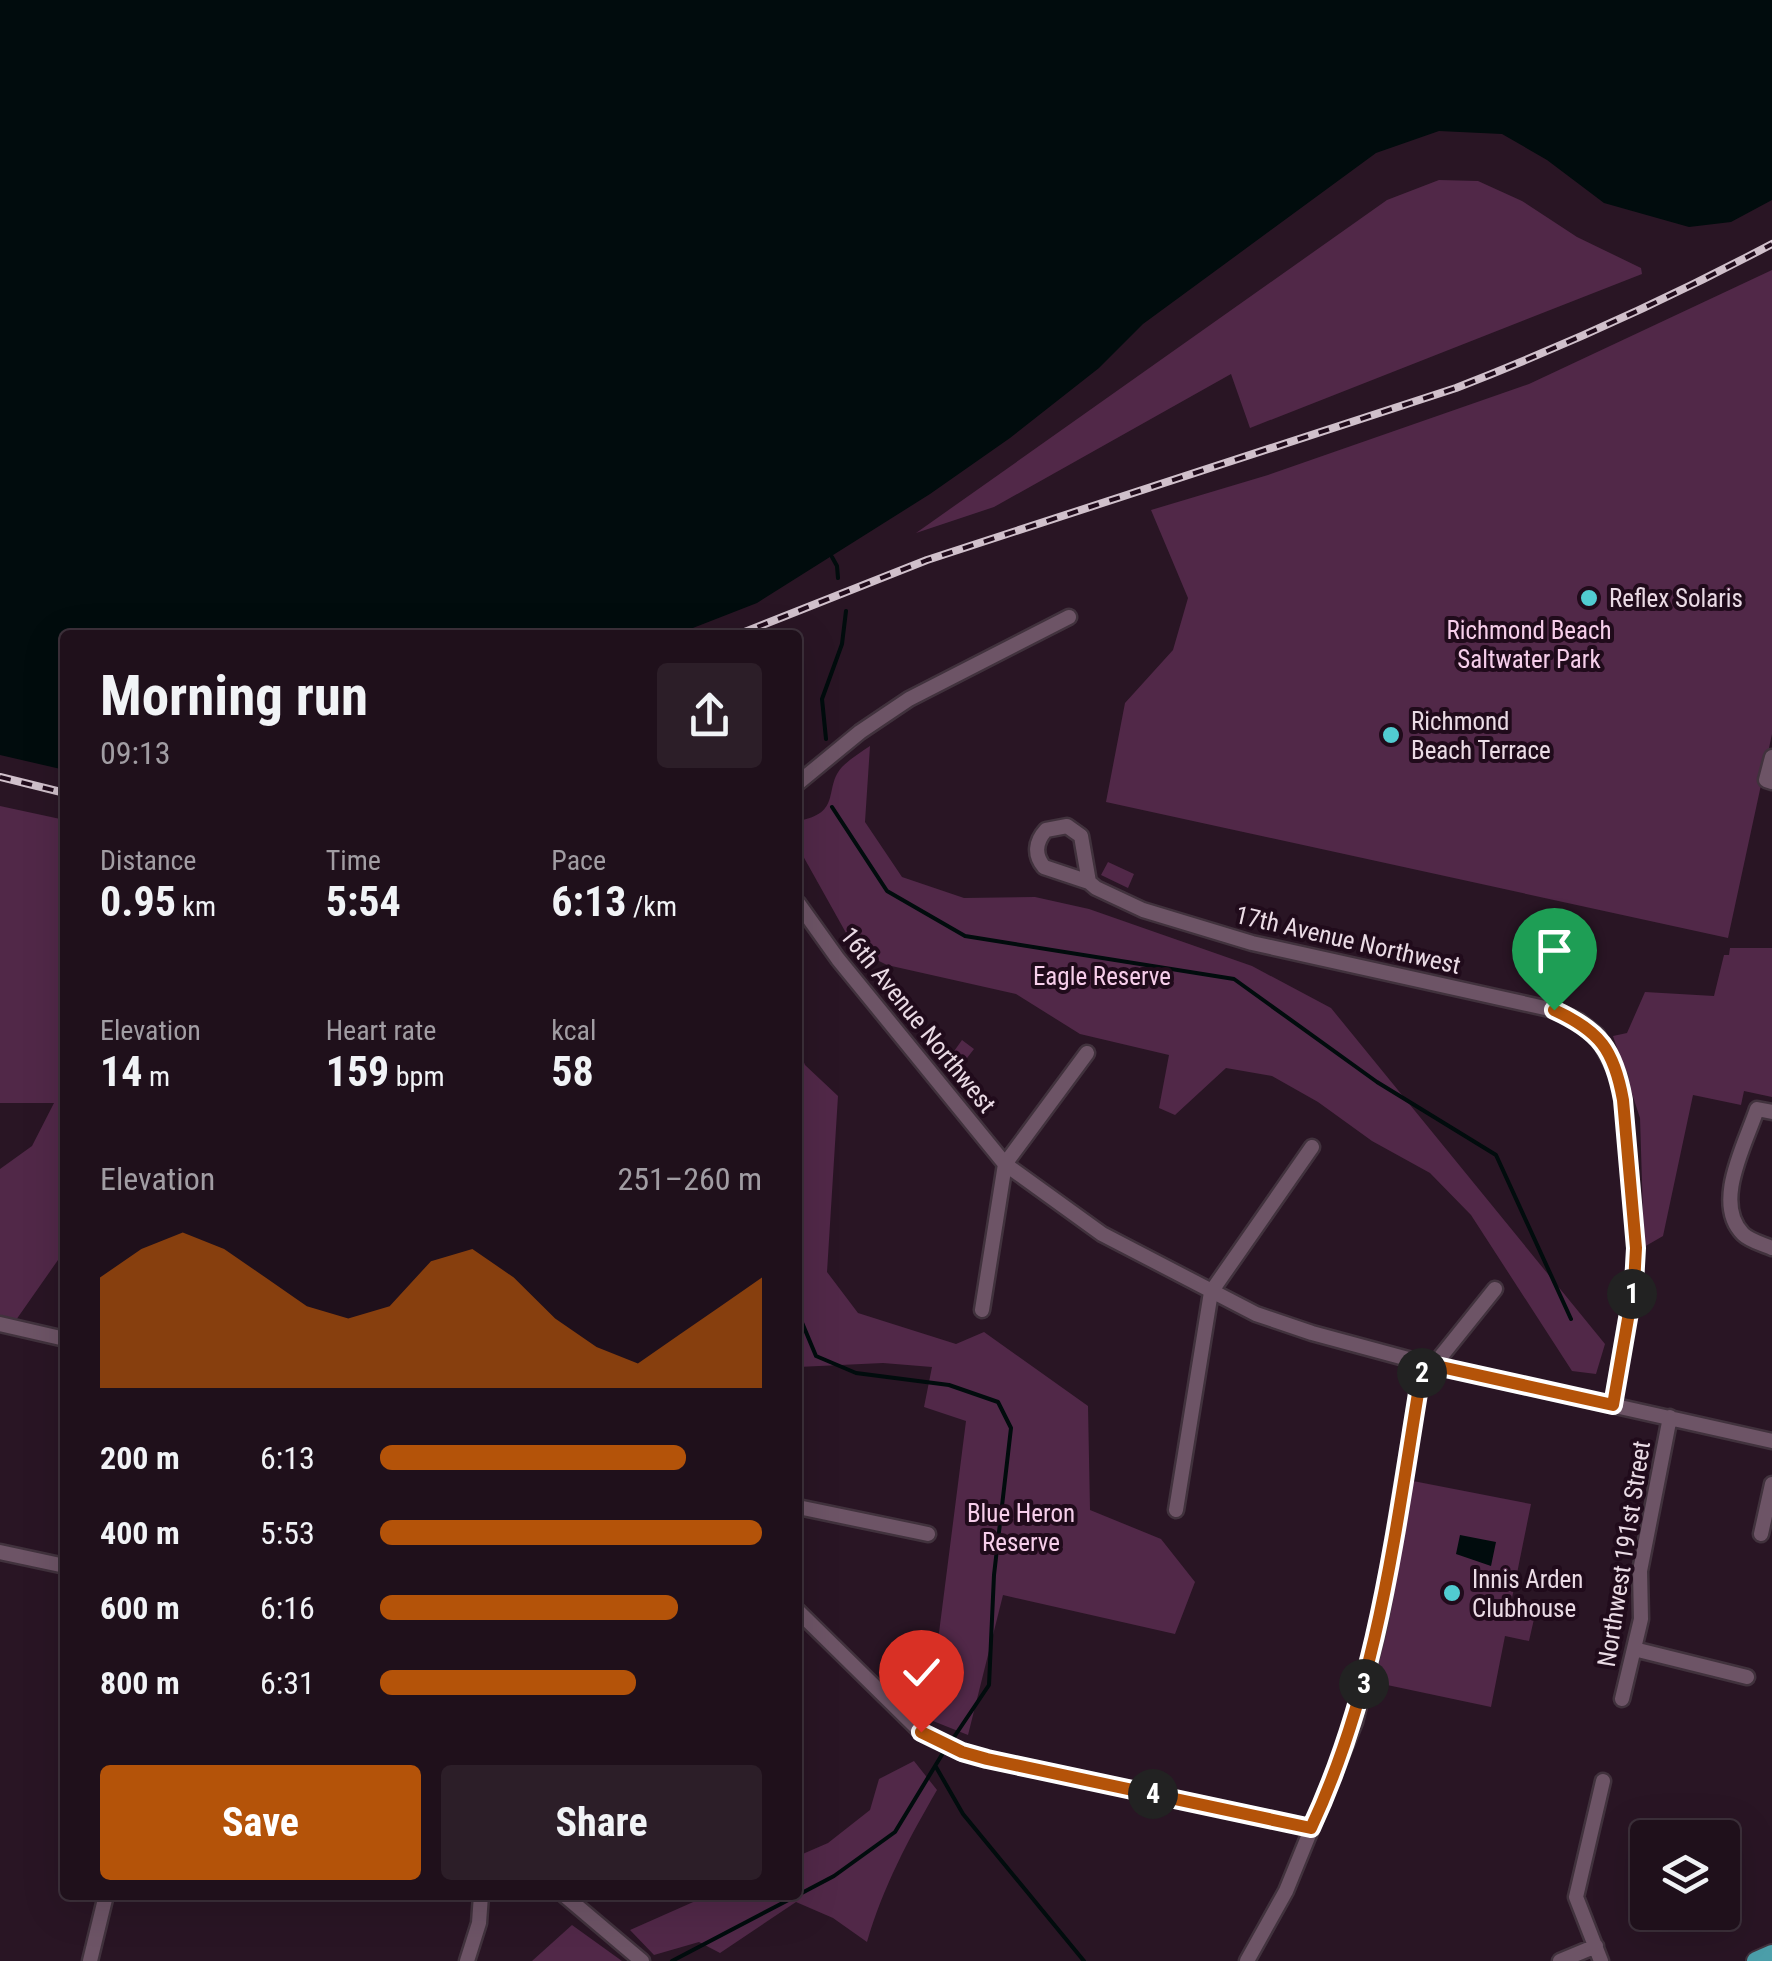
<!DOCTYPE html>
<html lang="en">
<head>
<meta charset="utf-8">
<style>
	:root { --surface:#1f101b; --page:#2c1e28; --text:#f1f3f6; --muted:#a19da3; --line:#3c303a; --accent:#b45309 }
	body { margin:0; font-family:"Roboto Condensed",sans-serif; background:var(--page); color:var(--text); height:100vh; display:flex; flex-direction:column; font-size:38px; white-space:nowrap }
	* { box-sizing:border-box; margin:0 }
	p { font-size:32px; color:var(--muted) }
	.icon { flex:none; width:55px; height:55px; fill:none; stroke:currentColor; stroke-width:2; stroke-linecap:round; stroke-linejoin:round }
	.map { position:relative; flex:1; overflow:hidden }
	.sheet { position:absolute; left:60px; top:630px; width:742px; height:1270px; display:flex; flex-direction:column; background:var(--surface); border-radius:10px; box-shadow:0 10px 40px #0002,0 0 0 2px var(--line) }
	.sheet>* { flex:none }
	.buttons { position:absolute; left:1630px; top:1820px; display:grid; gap:20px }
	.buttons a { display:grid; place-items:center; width:110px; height:110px; border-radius:10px; background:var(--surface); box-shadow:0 10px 40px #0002,0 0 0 2px var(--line); font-size:50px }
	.pin { position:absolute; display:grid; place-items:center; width:85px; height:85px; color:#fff; margin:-102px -42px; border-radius:50% 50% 50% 0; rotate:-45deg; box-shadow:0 0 10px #0007 }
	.pin .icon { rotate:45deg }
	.km { position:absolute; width:50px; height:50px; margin:-25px; border-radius:50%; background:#222; color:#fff; font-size:28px; line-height:50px; text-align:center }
	.round { display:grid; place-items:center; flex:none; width:105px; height:105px; border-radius:10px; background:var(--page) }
	.summary { display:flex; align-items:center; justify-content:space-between; height:170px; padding:0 40px }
	h1 { font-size:55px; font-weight:700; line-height:75px }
	.stats { display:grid; grid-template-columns:repeat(3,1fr); gap:15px; height:170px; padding:10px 40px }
	.stats div { display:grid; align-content:center }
	.stats b { font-size:42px; font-weight:700 }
	.stats small { font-size:28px; font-weight:400 }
	.stats p { font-size:28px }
	.chart { height:280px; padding:20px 40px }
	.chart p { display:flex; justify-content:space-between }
	.chart svg { width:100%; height:180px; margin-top:10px; fill:var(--accent); opacity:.7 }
	.cta { display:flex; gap:20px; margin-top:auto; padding:20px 40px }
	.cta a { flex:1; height:115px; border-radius:10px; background:var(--accent); color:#fff; font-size:40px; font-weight:700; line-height:115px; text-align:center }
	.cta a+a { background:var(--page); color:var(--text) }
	ul { padding:0 40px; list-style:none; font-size:32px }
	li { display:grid; grid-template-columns:160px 120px 1fr; align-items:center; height:75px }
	li i { height:25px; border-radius:12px; background:var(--accent) }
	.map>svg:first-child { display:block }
	.green { fill:#512848 }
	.water { fill:#010c0d }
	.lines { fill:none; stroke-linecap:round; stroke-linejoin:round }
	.stream { stroke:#010c0d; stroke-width:4 }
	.minor-casing { stroke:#41323d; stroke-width:19 }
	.major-casing { stroke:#41323d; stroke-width:22 }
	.minor { stroke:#6d5466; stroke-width:14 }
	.major { stroke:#4b9ea9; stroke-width:18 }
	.rail-casing { stroke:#d0c0cb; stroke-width:8 }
	.rail { stroke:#200b1b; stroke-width:4; stroke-dasharray:11; stroke-linecap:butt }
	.route-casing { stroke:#fff; stroke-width:20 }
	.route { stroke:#b45309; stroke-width:12 }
	.poi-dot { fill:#51ccd1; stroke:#200b1b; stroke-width:4 }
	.labels { text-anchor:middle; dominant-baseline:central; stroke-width:8; stroke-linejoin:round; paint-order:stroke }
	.poi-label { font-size:25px; fill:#eadbe5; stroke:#200b1b; text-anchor:start }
	.park-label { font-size:25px; fill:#f6ceea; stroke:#200b1b }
	.street-label { font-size:25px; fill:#eadbe5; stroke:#200b1b }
</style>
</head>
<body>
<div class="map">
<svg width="1772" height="1961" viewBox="0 0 1772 1961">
	<rect width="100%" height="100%" fill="#291524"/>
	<path class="green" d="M 1439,180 L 1478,181 L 1522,201 L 1577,237 L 1641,268 L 1642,274 L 1250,428 L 1231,374 L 994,507 L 916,533 L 1387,200 Z
		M 1772,270 L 1772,734 L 1728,938 L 1106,802 L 1125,703 L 1173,650 L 1188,598 L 1151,510 L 1268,475 L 1529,384 Z
		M 870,746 L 865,822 L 902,877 L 964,898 L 1035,897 L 1089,909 L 1252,966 L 1331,1008 L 1605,1344 L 1596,1374 L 1572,1371 L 1471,1215 L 1430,1173 L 1372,1141 L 1318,1102 L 1272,1076 L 1226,1068 L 1175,1115 L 1159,1108 L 1169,1055 L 1080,1034 L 1016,994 L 887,965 L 855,949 L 798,847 L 798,821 C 843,813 823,788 842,767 C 850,759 861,752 870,746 Z
		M 0,806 L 65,820 L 65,1250 L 16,1320 L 0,1316 L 0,1169 L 32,1146 L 54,1103 L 0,1103 Z
		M 1108,862 L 1134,874 L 1128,888 L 1101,875 Z
		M 1730,948 L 1772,948 L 1772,1097 L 1744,1091 L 1741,1105 L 1693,1095 L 1663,1236 L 1644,1247 L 1640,1118 L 1613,1036 L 1627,1033 L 1645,992 L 1714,996 L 1724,955 L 1729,955 Z
		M 962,1040 L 974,1049 L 953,1076 L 942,1068 Z
		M 798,1048 L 805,1065 L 838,1096 L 827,1272 L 858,1313 L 956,1344 L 984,1332 L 1088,1406 L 1090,1510 L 1161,1539 L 1195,1582 L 1175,1634 L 1003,1595 L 968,1735 L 928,1719 L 966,1421 L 924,1407 L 932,1367 L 883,1363 L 798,1367 Z
		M 1413,1481 L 1531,1504 L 1509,1613 L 1534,1619 L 1529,1641 L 1505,1636 L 1491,1707 L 1373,1682 Z
		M 914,1761 L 937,1790 C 908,1840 883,1887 867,1942 L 833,1918 L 796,1902 L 720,1953 L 699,1942 L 654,1955 L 630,1930 L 709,1895 L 798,1895 L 798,1856 L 828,1843 L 870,1810 L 879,1779 Z
		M 572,1925 L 622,1961 L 532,1961 Z"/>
	<path class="water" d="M 0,0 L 1772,0 L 1772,200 L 1731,222 L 1689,227 L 1604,203 L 1547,160 L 1502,134 L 1439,131 L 1376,153 L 1143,324 L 1099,368 L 1010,438 L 930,494 L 757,603 L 675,635 L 65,635 L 65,770 L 0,755 Z
		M 1460,1535 L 1496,1542 L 1491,1566 L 1456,1554 Z"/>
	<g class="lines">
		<path class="stream" d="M 832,557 L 837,566 L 838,578
			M 826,739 L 822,699 L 842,644 L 846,611
			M 832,807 L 887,891 L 965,936 L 1234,979 L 1377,1082 L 1496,1155 L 1571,1319
			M 798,1313 L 816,1356 L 856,1373 L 949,1385 L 998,1402 L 1011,1428 L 994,1575 L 989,1685 L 952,1740
			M 936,1767 L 963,1814 L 1084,1961
			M 798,1895 L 834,1876 L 895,1832 L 946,1748
			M 672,1961 L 796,1896"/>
		<defs>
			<path id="minor" d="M 1772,757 L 1766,780 L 1772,782
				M 798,783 L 860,732 L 909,699 L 1069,617
				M 1089,882 L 1081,836 L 1067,826 L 1046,830 C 1035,842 1034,855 1044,867 L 1089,882 L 1096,888 L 1143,910 L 1252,943 L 1554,1010 L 1579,1021 L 1597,1035 L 1619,1077 L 1623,1100 L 1636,1249 L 1633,1284 L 1613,1405
				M 798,903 L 838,959 L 1005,1164 L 1102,1234 L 1256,1314 L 1312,1333 L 1423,1363 L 1772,1441
				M 1772,1112 L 1757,1109 C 1746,1143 1712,1203 1743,1234 C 1750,1241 1763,1244 1772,1248
				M 982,1310 L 1005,1164 L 1087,1053
				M 0,1324 L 65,1339
				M 1434,1365 L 1495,1289
				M 798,1507 L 928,1534
				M 1176,1510 L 1211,1292 L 1312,1147
				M 1761,1534 L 1772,1484
				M 0,1552 L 65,1566
				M 798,1611 L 921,1732 L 962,1752 L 987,1759 L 1311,1828
				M 1634,1649 L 1747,1677
				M 1622,1699 L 1641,1619 L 1640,1571 L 1670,1417
				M 564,1895 L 642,1961
				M 90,1961 L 106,1895
				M 467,1961 L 479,1923 L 481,1895
				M 1247,1961 L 1286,1891 L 1355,1722 L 1380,1620 L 1423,1363
				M 1560,1961 L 1596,1946
				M 1601,1961 L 1576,1897 L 1603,1781"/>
			<path id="major" d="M 1756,1961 L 1772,1954"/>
		</defs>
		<use href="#minor" class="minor-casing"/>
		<use href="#major" class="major-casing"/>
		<use href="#minor" class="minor"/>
		<use href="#major" class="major"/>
		<defs>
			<path id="rail" d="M 737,635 L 927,560 L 1456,388 C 1564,346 1670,298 1772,244
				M 0,777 L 65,793"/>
		</defs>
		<use href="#rail" class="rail-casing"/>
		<use href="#rail" class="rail"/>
	</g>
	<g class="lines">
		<defs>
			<path id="route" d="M 921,1732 L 962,1752 L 987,1759 L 1311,1828 C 1380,1680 1396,1523 1423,1363 L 1613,1405 L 1634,1284 L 1636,1248 L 1623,1100 C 1614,1050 1600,1031 1554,1010"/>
		</defs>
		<use href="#route" class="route-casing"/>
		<use href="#route" class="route"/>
	</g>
	<g class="poi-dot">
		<circle cx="1589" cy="598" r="10"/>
		<circle cx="1391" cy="735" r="10"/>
		<circle cx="1452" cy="1593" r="10"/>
	</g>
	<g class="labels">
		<g class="poi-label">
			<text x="1609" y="598">Reflex Solaris</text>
			<text x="1411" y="721">Richmond<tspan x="1411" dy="29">Beach Terrace</tspan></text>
			<text x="1472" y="1579">Innis Arden<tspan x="1472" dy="29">Clubhouse</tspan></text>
		</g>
		<g class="park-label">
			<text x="1529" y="630">Richmond Beach<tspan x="1529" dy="29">Saltwater Park</tspan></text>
			<text x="1102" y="976">Eagle Reserve</text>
			<text x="1021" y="1513">Blue Heron<tspan x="1021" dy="29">Reserve</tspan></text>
		</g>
		<g class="street-label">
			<text transform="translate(1348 940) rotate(13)">17th Avenue Northwest</text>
			<text transform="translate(918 1020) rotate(51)">16th Avenue Northwest</text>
			<text transform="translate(1624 1554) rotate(-81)">Northwest 191st Street</text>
		</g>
	</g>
</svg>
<div class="buttons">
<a><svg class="icon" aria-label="layers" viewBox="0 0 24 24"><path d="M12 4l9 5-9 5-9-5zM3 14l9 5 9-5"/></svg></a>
</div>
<div class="pin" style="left:1554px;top:1010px;background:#1e9e55"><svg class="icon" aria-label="arrive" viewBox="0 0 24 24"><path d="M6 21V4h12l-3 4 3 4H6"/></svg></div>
<div class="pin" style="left:921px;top:1732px;background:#d93025"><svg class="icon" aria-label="check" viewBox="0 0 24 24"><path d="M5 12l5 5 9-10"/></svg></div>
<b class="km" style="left:1632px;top:1294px">1</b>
<b class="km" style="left:1422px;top:1373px">2</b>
<b class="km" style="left:1364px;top:1684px">3</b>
<b class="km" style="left:1153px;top:1794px">4</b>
<section class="sheet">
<div class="summary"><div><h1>Morning run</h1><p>09:13</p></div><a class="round"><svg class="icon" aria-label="share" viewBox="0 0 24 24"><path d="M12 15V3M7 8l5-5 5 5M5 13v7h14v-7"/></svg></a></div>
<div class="stats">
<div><p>Distance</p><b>0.95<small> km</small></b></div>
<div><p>Time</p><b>5:54</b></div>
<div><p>Pace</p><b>6:13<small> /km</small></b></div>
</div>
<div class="stats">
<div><p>Elevation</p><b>14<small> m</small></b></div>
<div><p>Heart rate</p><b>159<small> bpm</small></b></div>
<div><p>kcal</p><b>58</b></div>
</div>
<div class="chart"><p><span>Elevation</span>251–260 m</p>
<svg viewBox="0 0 160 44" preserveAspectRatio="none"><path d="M0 44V17L10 10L20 6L30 10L40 17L50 24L60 27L70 24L80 13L90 10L100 17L110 27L120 34L130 38L140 31L150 24L160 17V44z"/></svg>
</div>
<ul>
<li><b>200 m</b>6:13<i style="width:80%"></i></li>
<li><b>400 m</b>5:53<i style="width:100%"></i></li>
<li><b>600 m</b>6:16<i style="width:78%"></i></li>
<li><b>800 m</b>6:31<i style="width:67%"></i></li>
</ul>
<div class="cta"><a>Save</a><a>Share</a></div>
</section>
</div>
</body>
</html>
